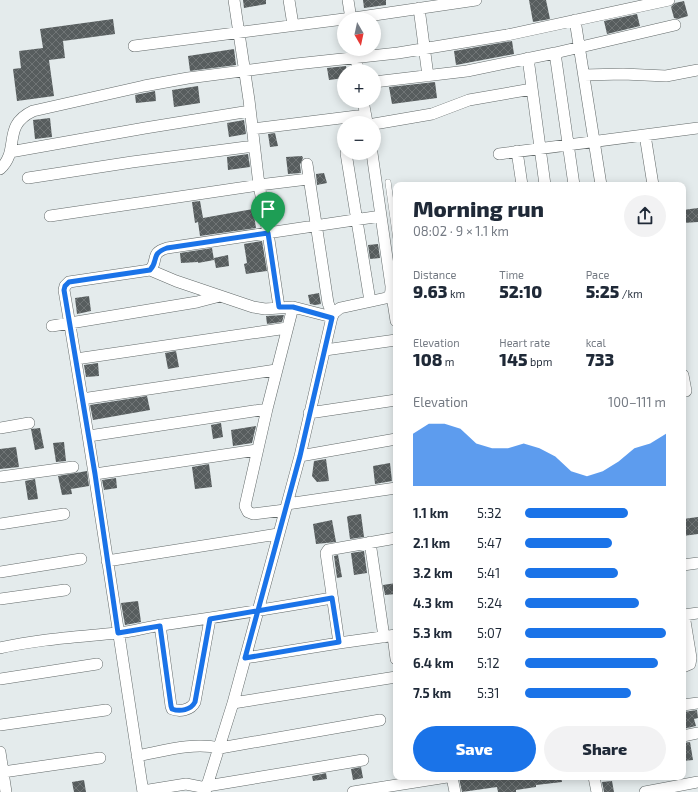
<!DOCTYPE html>
<html lang="en">
<head>
<meta charset="utf-8">
<style>
	:root { --surface:#fff; --page:#f2f2f3; --text:#1f2937; --muted:#747a83; --accent:#1a73e8 }
	body { margin:0; font-family:"Exo 2",sans-serif; background:var(--page); color:var(--text); height:100vh; display:flex; flex-direction:column; font-size:15px; white-space:nowrap }
	* { box-sizing:border-box; margin:0 }
	p { font-size:13px; color:var(--muted) }
	.icon { flex:none; width:22px; height:22px; fill:none; stroke:currentColor; stroke-width:2; stroke-linecap:round; stroke-linejoin:round }
	.map { position:relative; flex:1; overflow:hidden }
	.sheet { position:absolute; left:393px; top:182px; width:293px; height:598px; display:flex; flex-direction:column; background:var(--surface); border-radius:8px; box-shadow:0 2px 10px #0003 }
	.sheet>* { flex:none }
	.needle { width:26px; rotate:171deg }
	.tools { position:absolute; left:337px; top:12px; display:grid; gap:8px }
	.tools a { display:grid; place-items:center; width:44px; height:44px; border-radius:50%; background:var(--surface); box-shadow:0 2px 10px #0003; font-size:20px }
	.pin { position:absolute; display:grid; place-items:center; width:34px; height:34px; color:#fff; margin:-41px -17px; border-radius:50% 50% 50% 0; rotate:-45deg; box-shadow:0 0 4px #0007 }
	.pin .icon { rotate:45deg }
	.round { display:grid; place-items:center; flex:none; width:42px; height:42px; border-radius:21px; background:var(--page) }
	.overview { display:flex; align-items:center; justify-content:space-between; height:68px; padding:0 20px }
	h1 { font-size:22px; font-weight:800; line-height:30px }
	.figures { display:grid; grid-template-columns:repeat(3,1fr); gap:6px; height:68px; padding:4px 20px }
	.figures div { display:grid; align-content:center }
	.figures b { font-size:17px; font-weight:800 }
	.figures small { font-size:11px; font-weight:400 }
	.figures p { font-size:11px }
	.chart { height:112px; padding:8px 20px }
	.chart p { display:flex; justify-content:space-between }
	.chart svg { width:100%; height:72px; margin-top:4px; fill:var(--accent); opacity:.7 }
	.cta { display:flex; gap:8px; margin-top:auto; padding:8px 20px }
	.cta a { flex:1; height:46px; border-radius:24px; background:var(--accent); color:#fff; font-size:16px; font-weight:800; line-height:46px; text-align:center }
	.cta a+a { background:var(--page); color:var(--text) }
	ul { padding:0 20px; list-style:none; font-size:13px }
	li { display:grid; grid-template-columns:64px 48px 1fr; align-items:center; height:30px }
	li i { height:10px; border-radius:5px; background:var(--accent) }
	.map>svg:first-child { display:block }
	.building { fill:url(#building-cross-hatch) }
	.lines { fill:none; stroke-linecap:round; stroke-linejoin:round }
	.lane-casing { stroke:#636a6a; stroke-width:6 }
	.street-casing { stroke:#636a6a; stroke-width:12 }
	.lane { stroke:#fff; stroke-width:5.5 }
	.street { stroke:#fff; stroke-width:11 }
	.route-casing { stroke:#fff; stroke-width:8 }
	.route { stroke:#1a73e8; stroke-width:5 }
</style>
</head>
<body>
<div class="map">
<svg width="698" height="792" viewBox="0 0 698 792">
	<defs>
		<pattern id="building-cross-hatch" width="8" height="8" patternUnits="userSpaceOnUse"><rect width="8" height="8" fill="#575d5e"/><path d="M0 0l8 8M0 8l8-8" fill="none" stroke="#707576"/></pattern>
	</defs>
	<rect width="100%" height="100%" fill="#e4ebec"/>
	<path class="building" d="M 243,0 L 266,0 L 266,4 L 244,8 Z
		M 363,0 L 386,0 L 386,5 L 364,8 Z
		M 529,0 L 546,0 L 550,19 L 533,22 Z
		M 684,1 L 688,16 L 678,19 L 674,18 L 671,7 L 675,3 Z
		M 637,14 L 640,26 L 607,34 L 604,21 Z
		M 113,19 L 115,34 L 63,41 L 65,58 L 49,60 L 54,96 L 17,101 L 13,69 L 21,68 L 19,51 L 43,48 L 40,29 Z
		M 512,41 L 514,54 L 456,65 L 454,51 Z
		M 234,49 L 236,65 L 190,71 L 188,56 Z
		M 346,66 L 347,71 L 344,71 L 344,78 L 329,80 L 327,68 Z
		M 435,82 L 437,98 L 392,104 L 389,87 Z
		M 198,86 L 200,103 L 174,107 L 172,90 Z
		M 155,91 L 156,101 L 136,103 L 135,95 Z
		M 50,118 L 52,137 L 35,139 L 33,120 Z
		M 244,120 L 246,134 L 229,137 L 227,123 Z
		M 275,133 L 278,146 L 270,147 L 268,134 Z
		M 248,154 L 250,167 L 228,170 L 227,157 Z
		M 302,156 L 303,158 L 300,165 L 301,173 L 288,174 L 286,157 Z
		M 324,173 L 327,183 L 317,185 L 316,174 Z
		M 200,201 L 203,218 L 253,209 L 256,228 L 200,236 L 198,222 L 195,223 L 192,202 Z
		M 698,208 L 698,222 L 683,223 L 683,210 Z
		M 262,241 L 267,271 L 246,274 L 244,264 L 247,263 L 244,244 Z
		M 378,244 L 380,258 L 370,259 L 368,245 Z
		M 212,248 L 214,260 L 198,263 L 198,262 L 181,263 L 180,253 Z
		M 228,255 L 229,266 L 216,268 L 214,258 Z
		M 319,293 L 321,304 L 315,305 L 310,304 L 308,295 Z
		M 89,296 L 91,311 L 77,314 L 75,298 Z
		M 284,315 L 282,322 L 267,324 L 266,316 Z
		M 176,351 L 179,367 L 168,369 L 165,353 Z
		M 98,363 L 99,376 L 86,377 L 84,365 Z
		M 147,396 L 150,410 L 93,420 L 90,405 Z
		M 221,423 L 223,437 L 213,439 L 211,425 Z
		M 256,426 L 252,443 L 233,446 L 231,430 Z
		M 40,428 L 44,448 L 35,450 L 31,429 Z
		M 64,442 L 66,461 L 56,462 L 53,443 Z
		M 16,447 L 19,467 L 0,469 L 0,449 Z
		M 326,459 L 329,481 L 317,482 L 312,476 L 314,461 Z
		M 390,463 L 392,481 L 375,484 L 373,466 Z
		M 209,464 L 212,487 L 195,489 L 192,467 Z
		M 87,471 L 89,486 L 71,489 L 72,494 L 62,495 L 58,476 Z
		M 116,478 L 117,488 L 104,490 L 102,480 Z
		M 35,479 L 38,499 L 28,500 L 25,481 Z
		M 361,514 L 364,537 L 350,539 L 347,517 L 348,516 Z
		M 698,517 L 698,534 L 683,536 L 683,519 Z
		M 332,520 L 336,542 L 316,544 L 313,524 Z
		M 364,551 L 367,573 L 354,575 L 351,553 Z
		M 338,555 L 342,577 L 337,578 L 334,556 Z
		M 396,583 L 396,594 L 385,595 L 383,585 Z
		M 138,601 L 141,622 L 125,625 L 121,603 Z
		M 697,710 L 698,718 L 694,719 L 696,726 L 683,729 L 683,712 Z
		M 690,742 L 693,760 L 683,761 L 683,743 Z
		M 361,767 L 363,778 L 353,780 L 351,769 Z
		M 326,773 L 327,779 L 313,781 L 312,776 Z
		M 463,777 L 561,777 L 562,782 L 536,785 L 536,787 L 516,790 L 516,792 L 498,792 L 497,787 L 462,792 L 459,778 Z
		M 84,780 L 86,792 L 74,792 L 72,782 Z
		M 612,781 L 614,792 L 604,792 L 602,782 Z"/>
	<g class="lines">
		<defs>
			<path id="lane" d="M 388,182 L 396,239"/>
			<path id="street" d="M 234,0 L 249,100 L 259,185 L 268,233 L 279,307
				M 289,0 L 293,25
				M 348,0 L 351,19
				M 419,8 L 428,76
				M 347,19 L 476,0
				M 575,20 L 601,185
				M 134,46 L 344,19
				M 355,49 L 358,71
				M 555,53 L 574,185
				M 528,58 L 545,185
				M 584,75 L 623,74 L 666,76 L 698,70
				M 374,82 L 467,71 L 555,53 L 675,25
				M 363,101 L 367,122
				M 374,124 L 432,114 L 469,100 L 532,89
				M 252,129 L 365,115
				M 645,135 L 653,185
				M 517,151 L 522,185
				M 10,152 L 145,128 L 250,111
				M 346,153 L 370,301
				M 499,154 L 698,128
				M 307,164 L 328,303 L 331,311 L 334,313
				M 0,169 C 21,150 1,126 33,111 L 144,86 L 188,78 L 296,64 L 398,53 L 507,35 L 669,0
				M 28,178 L 132,162 L 254,146
				M 50,216 L 259,185 L 308,179
				M 150,270 L 176,281 L 253,307 L 265,309 L 293,307 L 332,317
				M 390,296 L 393,302 L 396,321
				M 52,326 L 197,302 L 220,296
				M 325,350 L 396,340
				M 76,359 L 287,328
				M 683,375 L 686,391
				M 82,399 L 276,370
				M 309,413 L 396,400
				M 0,428 L 29,423
				M 89,436 L 267,409
				M 300,456 L 396,439
				M 95,474 L 257,450
				M 0,477 L 73,467
				M 287,504 L 396,488
				M 285,510 L 253,514 L 248,512 L 245,506 L 267,409 L 293,307
				M 0,524 L 64,514
				M 370,542 L 384,637
				M 107,561 L 278,534
				M 683,565 L 698,563
				M 0,572 L 81,559
				M 0,599 L 65,590
				M 160,625 L 171,706 L 172,709 C 180,712 191,710 195,702 L 210,619
				M 393,636 L 396,659
				M 339,643 L 326,553 L 328,550 L 396,538
				M 0,648 C 38,639 78,637 117,633 C 132,632 147,627 162,625 C 219,617 275,608 332,598
				M 245,658 L 339,643 L 396,635
				M 683,667 L 690,664 L 691,658 L 684,615 L 698,613
				M 0,679 L 97,664
				M 233,703 L 396,677
				M 683,705 L 698,703
				M 0,725 L 106,710
				M 683,736 L 698,733
				M 0,752 L 6,792
				M 137,756 C 164,751 192,742 220,748 L 380,720
				M 3,772 L 100,758
				M 452,777 L 455,792
				M 594,777 L 597,792
				M 207,786 L 363,760
				M 143,791 L 186,784 L 206,788
				M 143,792 C 117,625 93,457 64,290 L 65,286 L 69,282 L 150,270 C 159,261 149,253 167,248 L 381,216
				M 205,792 L 233,703 L 287,504 L 300,456 L 332,317 L 334,313 L 340,308 L 386,298 C 391,296 391,292 391,286 L 372,153
				M 353,792 L 447,777
				M 645,792 L 698,782"/>
		</defs>
		<use href="#lane" class="lane-casing"/>
		<use href="#street" class="street-casing"/>
		<use href="#lane" class="lane"/>
		<use href="#street" class="street"/>
	</g>
	<g class="lines">
		<defs>
			<path id="route" d="M 268,233 L 167,248 C 150,254 159,261 150,270 L 69,282 L 65,286 L 64,290 L 95,474 L 118,633 L 160,626 L 171,706 L 172,709 C 180,712 191,710 195,702 L 210,619 L 332,598 L 339,642 L 245,658 L 300,456 L 332,318 L 293,307 L 279,307 L 268,233"/>
		</defs>
		<use href="#route" class="route-casing"/>
		<use href="#route" class="route"/>
	</g>
</svg>
<div class="tools">
<a><svg class="needle" viewBox="-14 -14 28 28"><path d="M0-13l5 13h-10z" fill="#e53935"/><path d="M0 13l5-13h-10z" fill="#747a83"/></svg></a>
<a>+</a>
<a>−</a>
</div>
<div class="pin" style="left:268px;top:233px;background:#1e9e55"><svg class="icon" aria-label="arrive" viewBox="0 0 24 24"><path d="M6 21V4h12l-3 4 3 4H6"/></svg></div>
<section class="sheet">
<div class="overview"><div><h1>Morning run</h1><p>08:02 · 9 × 1.1 km</p></div><a class="round"><svg class="icon" aria-label="share" viewBox="0 0 24 24"><path d="M12 15V3M7 8l5-5 5 5M5 13v7h14v-7"/></svg></a></div>
<div class="figures">
<div><p>Distance</p><b>9.63<small> km</small></b></div>
<div><p>Time</p><b>52:10</b></div>
<div><p>Pace</p><b>5:25<small> /km</small></b></div>
</div>
<div class="figures">
<div><p>Elevation</p><b>108<small> m</small></b></div>
<div><p>Heart rate</p><b>145<small> bpm</small></b></div>
<div><p>kcal</p><b>733</b></div>
</div>
<div class="chart"><p><span>Elevation</span>100–111 m</p>
<svg viewBox="0 0 160 44" preserveAspectRatio="none"><path d="M0 44V12L10 6L20 6L30 9L40 18L50 21L60 21L70 18L80 21L90 26L100 35L110 38L120 35L130 29L140 21L150 18L160 12V44z"/></svg>
</div>
<ul>
<li><b>1.1 km</b>5:32<i style="width:73%"></i></li>
<li><b>2.1 km</b>5:47<i style="width:62%"></i></li>
<li><b>3.2 km</b>5:41<i style="width:66%"></i></li>
<li><b>4.3 km</b>5:24<i style="width:81%"></i></li>
<li><b>5.3 km</b>5:07<i style="width:100%"></i></li>
<li><b>6.4 km</b>5:12<i style="width:94%"></i></li>
<li><b>7.5 km</b>5:31<i style="width:75%"></i></li>
</ul>
<div class="cta"><a>Save</a><a>Share</a></div>
</section>
</div>
</body>
</html>
